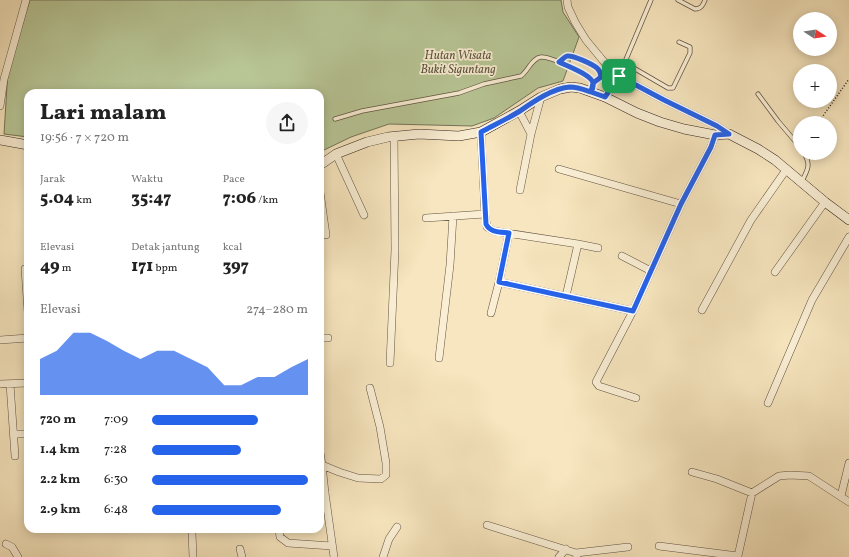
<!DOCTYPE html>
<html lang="id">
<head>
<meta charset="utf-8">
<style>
	:root { --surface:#fff; --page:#f6f6f6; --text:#222; --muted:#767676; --accent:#2563eb }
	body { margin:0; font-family:Vollkorn,serif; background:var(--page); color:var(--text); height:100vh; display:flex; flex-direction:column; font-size:15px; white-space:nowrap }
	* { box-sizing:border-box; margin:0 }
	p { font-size:13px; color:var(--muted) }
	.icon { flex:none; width:22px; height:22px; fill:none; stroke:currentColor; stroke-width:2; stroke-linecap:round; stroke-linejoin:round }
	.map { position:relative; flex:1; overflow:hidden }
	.sheet { position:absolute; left:24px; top:89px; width:300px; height:444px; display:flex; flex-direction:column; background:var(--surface); border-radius:12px; box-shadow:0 2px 10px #0003 }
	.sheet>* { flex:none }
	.needle { width:26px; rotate:102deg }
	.buttons { position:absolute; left:793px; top:12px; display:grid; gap:8px }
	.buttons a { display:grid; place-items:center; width:44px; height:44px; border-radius:50%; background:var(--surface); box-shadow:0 2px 10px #0003; font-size:20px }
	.pin { position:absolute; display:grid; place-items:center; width:34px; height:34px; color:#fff; margin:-17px; border-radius:8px; box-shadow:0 2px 6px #0006 }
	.round { display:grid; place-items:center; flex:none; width:42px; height:42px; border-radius:21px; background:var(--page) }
	.summary { display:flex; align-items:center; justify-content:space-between; height:68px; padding:0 16px }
	h1 { font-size:22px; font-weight:800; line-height:30px }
	.figures { display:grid; grid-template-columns:repeat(3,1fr); gap:6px; height:68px; padding:4px 16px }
	.figures div { display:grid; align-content:center }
	.figures b { font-size:17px; font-weight:800 }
	.figures small { font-size:11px; font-weight:400 }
	.figures p { font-size:11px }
	.chart { height:112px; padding:8px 16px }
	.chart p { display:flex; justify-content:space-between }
	.chart svg { width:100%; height:72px; margin-top:4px; fill:var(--accent); opacity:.7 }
	ul { padding:0 16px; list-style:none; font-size:13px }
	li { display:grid; grid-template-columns:64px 48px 1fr; align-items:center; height:30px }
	li i { height:10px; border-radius:5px; background:var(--accent) }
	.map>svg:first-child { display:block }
	.green { fill:#b8c696; stroke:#747458 }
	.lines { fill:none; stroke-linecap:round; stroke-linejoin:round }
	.lane-casing { stroke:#625342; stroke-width:5 }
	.street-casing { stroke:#625342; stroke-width:8 }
	.secondary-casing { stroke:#312219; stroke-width:10 }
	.path { stroke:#312219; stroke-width:1.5; stroke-dasharray:1 2; stroke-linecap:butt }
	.lane { stroke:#faefd5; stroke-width:3.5 }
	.street { stroke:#faefd5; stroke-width:7 }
	.secondary { stroke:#faefd5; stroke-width:9 }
	.route-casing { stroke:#fff; stroke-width:8 }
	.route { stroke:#2563eb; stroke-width:5 }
	.labels { text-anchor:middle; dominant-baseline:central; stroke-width:3.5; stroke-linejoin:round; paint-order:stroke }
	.park-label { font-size:12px; font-style:italic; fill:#5a533e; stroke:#faefd5 }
</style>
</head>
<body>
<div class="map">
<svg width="849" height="557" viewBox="0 0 849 557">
	<rect width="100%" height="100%" fill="#f7e6bf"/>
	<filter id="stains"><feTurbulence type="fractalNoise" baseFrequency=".005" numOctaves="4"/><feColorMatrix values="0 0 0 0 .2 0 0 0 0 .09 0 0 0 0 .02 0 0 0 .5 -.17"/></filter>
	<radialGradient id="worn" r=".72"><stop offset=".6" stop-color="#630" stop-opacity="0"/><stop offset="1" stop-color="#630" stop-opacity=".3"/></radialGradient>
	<path class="green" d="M 30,0 L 561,0 L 563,12 L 579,37 L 563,81 L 538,88 L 494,118 L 472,126 L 389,124 L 351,137 L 320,152 L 320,93 L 28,93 L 28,137 L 4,134 L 8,70 Z"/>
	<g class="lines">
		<defs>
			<path id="lane" d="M 678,0 L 695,9 C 701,9 703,5 705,0
				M 559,62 C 562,60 564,57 567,56 C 573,55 592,64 597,68 C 600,71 601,74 601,77 L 593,83
				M 625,63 L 668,88 L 673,88 L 690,53 L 690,47 L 679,42
				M 619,76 L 651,0
				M 758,94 L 778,121 L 800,147
				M 335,119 L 362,111 L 459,93 L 484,84 L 521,76 C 528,71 532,58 541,57 C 549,56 587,73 592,80 C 595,83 593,87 592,91
				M 802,181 C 808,169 811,165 804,153"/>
			<path id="street" d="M 567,0 L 568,7 L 575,22 L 586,40 L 605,63 L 619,76 L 664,100 L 717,126 L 729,134
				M 605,97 L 619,76
				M 0,106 L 4,79 L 26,0
				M 519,111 L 531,134
				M 481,132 L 485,214 L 487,227 L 494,231 L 578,244 L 566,296
				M 336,154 L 364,215
				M 559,169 L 681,204
				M 520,190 L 531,134 L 541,97
				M 320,192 L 326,235
				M 426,218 L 485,214
				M 578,244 L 598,248
				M 622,256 L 651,271
				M 25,269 L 28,312
				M 775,272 L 825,202
				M 499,282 L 633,311
				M 702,310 L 751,220 L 786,170
				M 491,313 L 499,282 L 509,233
				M 320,338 L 328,338
				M 0,340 L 28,338
				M 439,358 L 450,265 L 453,216
				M 390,363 L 395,250 L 394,136
				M 0,384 L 28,383
				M 10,384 L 15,456
				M 636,398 L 599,386 L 596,382 L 597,380 L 633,311 L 681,204 L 711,147 L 715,135
				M 768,403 L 812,300 L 849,237
				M 13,434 L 28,434
				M 320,452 L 322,465
				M 692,472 L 717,479 L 752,493
				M 841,496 L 849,463
				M 487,525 L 576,553 L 577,557
				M 279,529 L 280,537 L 288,543 L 332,546
				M 192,533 L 193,557
				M 6,544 L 12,547 L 18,557
				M 659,546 L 738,556 L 752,493 L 779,476 L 790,475 L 809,476 L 849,502
				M 240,549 L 242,557
				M 576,553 L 628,547
				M 334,557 L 325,493 L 322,465 L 339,472 L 358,478 L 381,479 L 386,475 L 386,463 L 380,427 L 370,388
				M 383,557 L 389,539 L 397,527
				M 559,557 L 566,549"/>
			<path id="secondary" d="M 0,140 L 28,145
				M 320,165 L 336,154 L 367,142 L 388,137 L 419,134 L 459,136 L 481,132 L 519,111 L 541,97 L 560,89 L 571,87 L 580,88 L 605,97 L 637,113 L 660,122 L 684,129 L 715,135 L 729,134 L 758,149 L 775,160 L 825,202 L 849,220"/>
		</defs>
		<use href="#lane" class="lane-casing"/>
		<use href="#street" class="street-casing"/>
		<use href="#secondary" class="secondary-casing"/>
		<path class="path" d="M 818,123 L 849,79"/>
		<use href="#lane" class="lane"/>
		<use href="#street" class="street"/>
		<use href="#secondary" class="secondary"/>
	</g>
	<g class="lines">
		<defs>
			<path id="route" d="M 619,76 L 605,97 L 591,92 C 592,90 594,86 593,83 C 592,75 567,66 559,62 C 562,60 564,57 567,56 C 573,55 592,64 597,68 C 600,71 601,74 601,77 L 593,83 L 591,92 C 585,90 577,87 570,87 C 553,88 533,102 520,111 C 507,119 494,125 481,132 L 486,224 C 490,233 501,232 509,233 L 499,282 L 633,311 L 681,204 L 711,147 L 715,135 L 729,134 L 717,126 L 664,100 L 619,76"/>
		</defs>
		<use href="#route" class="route-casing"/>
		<use href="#route" class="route"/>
	</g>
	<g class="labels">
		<g class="park-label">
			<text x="458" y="56">Hutan Wisata<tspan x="458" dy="14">Bukit Siguntang</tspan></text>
		</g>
	</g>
	<rect width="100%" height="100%" filter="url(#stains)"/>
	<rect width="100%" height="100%" fill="url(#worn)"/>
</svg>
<div class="buttons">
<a><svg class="needle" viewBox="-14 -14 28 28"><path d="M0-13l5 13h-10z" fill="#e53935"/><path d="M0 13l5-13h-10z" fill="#767676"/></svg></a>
<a>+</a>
<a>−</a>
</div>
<div class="pin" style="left:619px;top:76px;background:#1e9e55"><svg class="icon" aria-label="arrive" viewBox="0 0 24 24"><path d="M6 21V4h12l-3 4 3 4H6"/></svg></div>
<section class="sheet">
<div class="summary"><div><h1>Lari malam</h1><p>19:56 · 7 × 720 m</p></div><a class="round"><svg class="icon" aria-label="share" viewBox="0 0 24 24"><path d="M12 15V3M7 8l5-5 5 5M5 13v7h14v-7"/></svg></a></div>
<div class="figures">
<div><p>Jarak</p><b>5.04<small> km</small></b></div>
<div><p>Waktu</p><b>35:47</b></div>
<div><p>Pace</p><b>7:06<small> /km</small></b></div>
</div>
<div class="figures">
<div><p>Elevasi</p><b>49<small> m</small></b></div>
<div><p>Detak jantung</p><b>171<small> bpm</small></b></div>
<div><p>kcal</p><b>397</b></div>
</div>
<div class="chart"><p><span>Elevasi</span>274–280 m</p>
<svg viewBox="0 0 160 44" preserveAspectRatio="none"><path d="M0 44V22L10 17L20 6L30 6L40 11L50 17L60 22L70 17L80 17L90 22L100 27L110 38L120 38L130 33L140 33L150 27L160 22V44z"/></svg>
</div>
<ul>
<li><b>720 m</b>7:09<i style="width:68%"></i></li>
<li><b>1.4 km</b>7:28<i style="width:57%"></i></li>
<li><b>2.2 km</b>6:30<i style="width:100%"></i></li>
<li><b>2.9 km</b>6:48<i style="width:83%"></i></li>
</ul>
</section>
</div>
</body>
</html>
